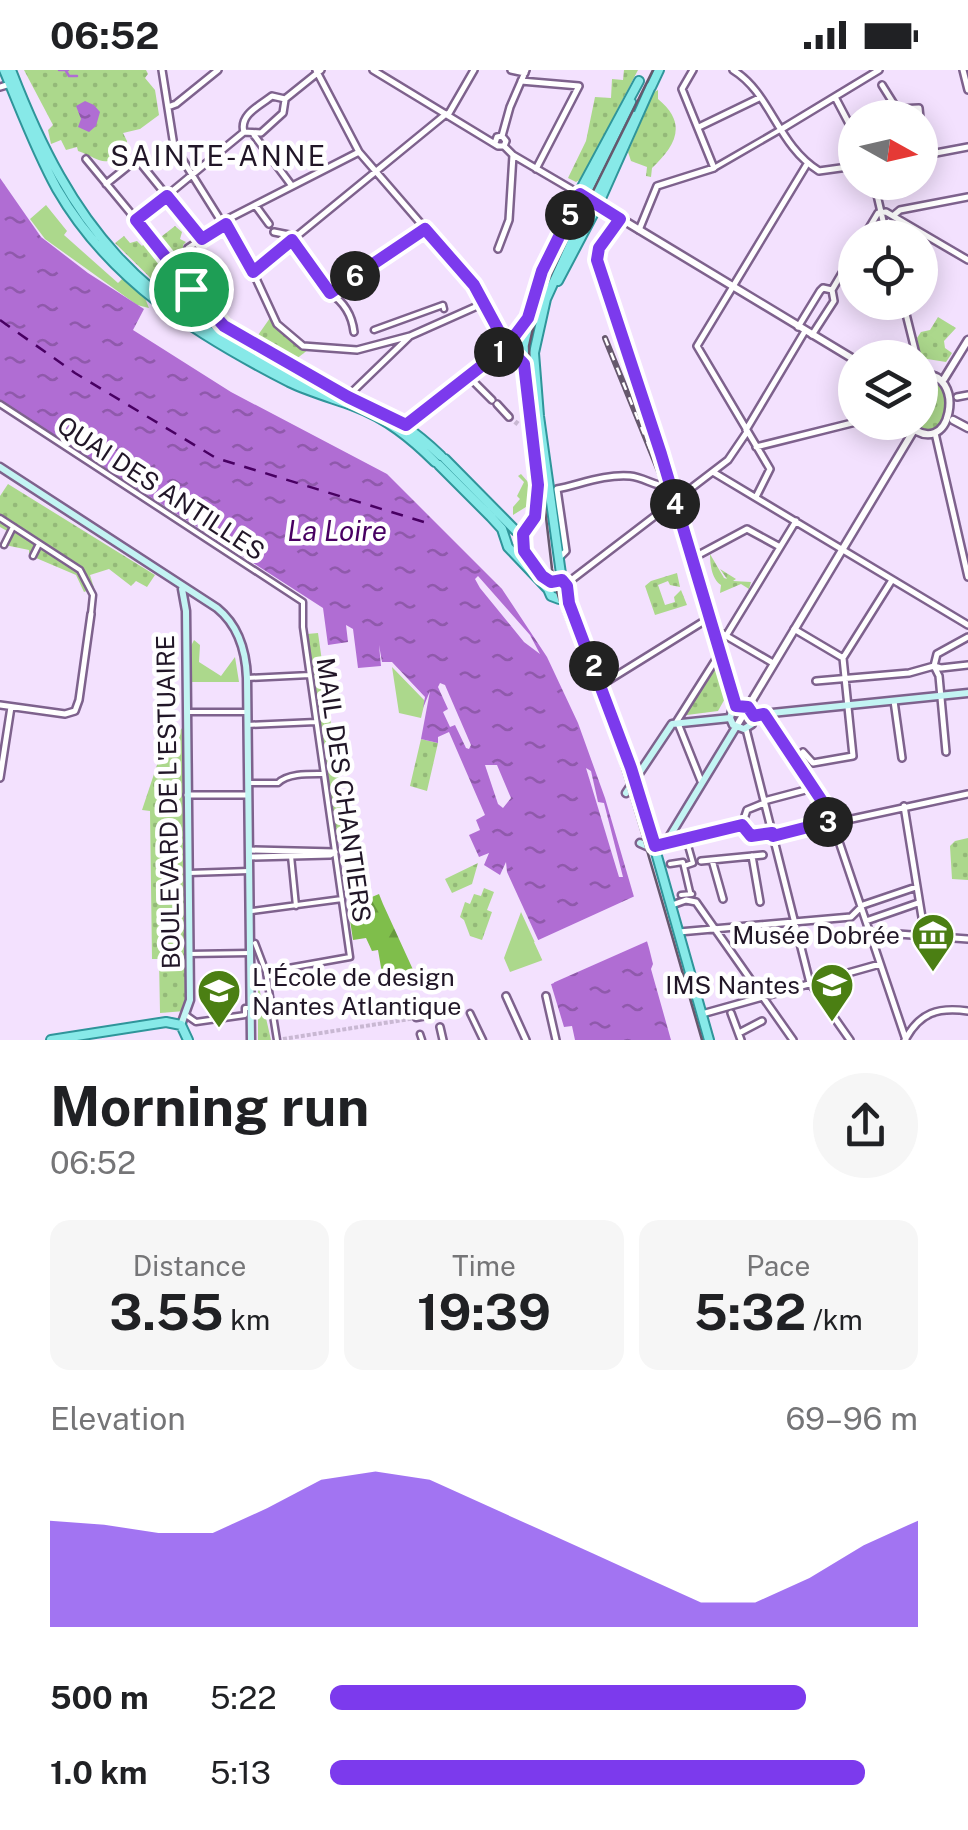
<!DOCTYPE html>
<html lang="en">
<head>
<meta charset="utf-8">
<style>
	:root { --surface:#fff; --page:#f6f6f6; --text:#202124; --muted:#757577; --accent:#7c3aed }
	body { margin:0; font-family:"Public Sans",sans-serif; background:var(--page); color:var(--text); height:100vh; display:flex; flex-direction:column; font-size:38px; white-space:nowrap }
	* { box-sizing:border-box; margin:0 }
	p { font-size:32px; color:var(--muted) }
	.icon { flex:none; width:55px; height:55px; fill:none; stroke:currentColor; stroke-width:2; stroke-linecap:round; stroke-linejoin:round }
	.map { position:relative; height:970px; overflow:hidden }
	.details { display:flex; flex-direction:column; background:var(--surface); flex:1 }
	.details>* { flex:none }
	.needle { width:65px; rotate:98deg }
	.tools { position:absolute; left:838px; top:30px; display:grid; gap:20px }
	.tools a { display:grid; place-items:center; width:100px; height:100px; border-radius:50%; background:var(--surface); box-shadow:0 5px 25px #0003; font-size:50px }
	.pin { position:absolute; display:grid; place-items:center; width:85px; height:85px; color:#fff; margin:-42px; border:5px solid #fff; border-radius:50%; box-shadow:0 2px 10px #0007 }
	.km { position:absolute; width:50px; height:50px; margin:-25px; border-radius:50%; background:#222; color:#fff; font-size:28px; line-height:50px; text-align:center }
	.round { display:grid; place-items:center; flex:none; width:105px; height:105px; border-radius:52px; background:var(--page) }
	.summary { display:flex; align-items:center; justify-content:space-between; height:170px; padding:0 50px }
	h1 { font-size:55px; font-weight:700; line-height:75px }
	.figures { display:grid; grid-template-columns:repeat(3,1fr); gap:15px; height:170px; padding:10px 50px }
	.figures div { display:grid; align-content:center; border-radius:20px; background:var(--page); text-align:center }
	.figures b { font-size:50px; font-weight:700 }
	.figures small { font-size:28px; font-weight:400 }
	.figures p { font-size:28px }
	.chart { height:280px; padding:20px 50px }
	.chart p { display:flex; justify-content:space-between }
	.chart svg { width:100%; height:180px; margin-top:10px; fill:var(--accent); opacity:.7 }
	ul { padding:0 50px; list-style:none; font-size:32px }
	li { display:grid; grid-template-columns:160px 120px 1fr; align-items:center; height:75px }
	li i { height:25px; border-radius:12px; background:var(--accent) }
	.status { display:flex; justify-content:space-between; align-items:center; height:70px; padding:0 50px; background:var(--surface); direction:ltr }
	.status svg { height:28px; fill:currentColor }
	.map>svg:first-child { display:block }
	.grass { fill:#acd88c }
	.forest { fill:url(#forest-firs) }
	.park { fill:url(#park-dots) }
	.water { fill:url(#water-ripples); fill-rule:evenodd }
	.pier { fill:#f3e1fe }
	.lines { fill:none; stroke-linecap:round; stroke-linejoin:round }
	.stream { stroke:#b06dd3; stroke-width:2.5 }
	.ferry { stroke:#480062; stroke-width:2.5; stroke-dasharray:12 10; stroke-linecap:butt }
	.pedestrian-tunnel { stroke:#c9b8d3; stroke-width:4; stroke-dasharray:4 2; stroke-linecap:butt }
	.minor-tunnel { stroke:#c9b8d3; stroke-width:5; stroke-dasharray:5 2.5; stroke-linecap:butt }
	.pedestrian-casing { stroke:#7e628d; stroke-width:9 }
	.minor-casing { stroke:#7e628d; stroke-width:10 }
	.tertiary-casing { stroke:#7e628d; stroke-width:11 }
	.secondary-casing { stroke:#7e628d; stroke-width:11 }
	.primary-casing { stroke:#2f959a; stroke-width:12 }
	.pedestrian { stroke:#fff; stroke-width:4 }
	.minor { stroke:#fff; stroke-width:5 }
	.tertiary { stroke:#fff; stroke-width:6 }
	.secondary { stroke:#c3f4f3; stroke-width:6 }
	.primary { stroke:#87e9e8; stroke-width:8 }
	.tram { stroke:#66586d; stroke-width:2.5 }
	.rail-casing { stroke:#66586d; stroke-width:6 }
	.rail { stroke:#fff; stroke-width:2.5; stroke-dasharray:8; stroke-linecap:butt }
	.route-casing { stroke:#fff; stroke-width:20 }
	.route { stroke:#7c3aed; stroke-width:12 }
	.labels { text-anchor:middle; dominant-baseline:central; stroke-width:9; stroke-linejoin:round; paint-order:stroke }
	.street-label { font-size:25px; fill:#211627; stroke:#fff }
	.poi-label { font-size:25px; fill:#211627; stroke:#fff; text-anchor:end }
	.neighbourhood-label { font-size:28px; letter-spacing:2.5px; fill:#211627; stroke:#fff }
	.water-label { font-size:28px; font-style:italic; fill:#480062; stroke:#fff }
</style>
</head>
<body>
<div class="status"><b>06:52</b><svg viewBox="0 0 49 12"><path d="M0 12V9h3v3zM5 12V6h3v6zM10 12V3h3v9zM15 12V0h3v12zM26 1h20v11H26zM47 4h2v5h-2z"/></svg></div>
<div class="map">
<svg width="968" height="970" viewBox="0 0 968 970">
	<defs>
		<pattern id="forest-firs" width="22" height="20" patternUnits="userSpaceOnUse" patternTransform="scale(2.5)"><rect width="22" height="20" fill="#7fbe4b"/><path d="M5 1l3.5 6h-7zM16 11l3.5 6h-7z" fill="#68993e"/></pattern>
		<pattern id="park-dots" width="8" height="8" patternUnits="userSpaceOnUse" patternTransform="scale(2.5)"><rect width="8" height="8" fill="#acd88c"/><path d="M2 2h.1M6 6h.1" fill="none" stroke="#94b979" stroke-width="1.8" stroke-linecap="round"/></pattern>
		<pattern id="water-ripples" width="26" height="14" patternUnits="userSpaceOnUse" patternTransform="scale(2.5)"><rect width="26" height="14" fill="#b06dd3"/><path d="M2 4q2-2 4 0t4 0M15 11q2-2 4 0t4 0" fill="none" stroke="#8f59ab"/></pattern>
	</defs>
	<rect width="100%" height="100%" fill="#f3e1fe"/>
	<path class="grass" d="M 46,135 L 67,161 L 64,165 L 118,213 L 123,208 L 145,228 L 149,238 L 137,235 L 45,169 L 30,149 Z
		M 521,404 L 528,412 L 532,407 L 534,432 L 513,445 L 513,437 L 520,429 L 517,426 L 524,412 L 518,406 Z
		M 194,570 L 200,575 L 199,592 L 221,606 L 235,587 L 239,612 L 190,612 L 189,580 Z
		M 392,597 L 425,631 L 421,648 L 399,643 Z
		M 521,842 L 543,890 L 510,902 L 504,888 Z"/>
	<path class="forest" d="M 379,824 L 383,834 L 415,904 L 383,909 L 378,880 L 372,881 L 366,868 L 353,870 L 348,837 Z"/>
	<path class="park" d="M 24,0 L 146,0 L 148,4 L 145,8 L 155,20 L 159,45 L 140,59 L 123,63 L 127,71 L 125,82 C 102,99 101,89 78,81 L 77,77 L 66,80 L 61,70 L 51,74 L 48,60 L 53,55 Z
		M 624,0 L 638,0 L 581,109 L 576,112 L 568,108 L 586,71 L 595,27 L 611,28 L 612,9 L 623,10 Z
		M 658,20 L 658,29 C 690,55 673,78 652,98 L 651,107 L 646,106 L 647,97 L 631,91 L 628,82 L 654,22 Z
		M 175,156 L 182,162 L 180,169 L 186,172 L 183,175 L 184,178 L 170,187 L 157,170 Z
		M 124,166 L 130,173 L 137,171 L 142,176 L 147,171 L 159,191 L 158,196 L 162,196 L 168,203 L 172,229 L 115,173 Z
		M 938,247 L 956,258 L 944,271 L 945,278 L 952,283 L 946,292 L 921,288 L 917,268 L 921,262 L 930,260 Z
		M 270,248 C 277,261 295,276 309,279 L 295,290 L 256,268 Z
		M 934,309 C 953,319 961,333 947,353 L 928,360 L 910,353 L 920,352 L 920,310 Z
		M 8,414 L 155,505 L 147,517 L 136,511 L 131,516 L 109,499 L 90,505 L 94,518 L 84,522 L 76,505 L 29,485 L 29,480 L 0,474 L 7,461 L 0,457 L 0,426 Z
		M 710,484 L 724,508 L 727,509 L 720,499 L 736,509 L 733,511 L 751,512 L 749,519 L 741,514 L 720,523 L 721,515 C 711,509 710,491 710,484 Z
		M 677,503 L 680,517 L 670,515 L 668,511 L 658,515 L 665,535 L 675,532 L 674,527 L 681,520 L 687,535 L 655,545 L 645,516 L 651,511 Z
		M 318,563 L 347,766 L 342,766 L 343,772 L 336,773 L 307,564 Z
		M 713,601 L 720,601 L 727,625 L 718,641 L 687,645 L 685,641 Z
		M 185,654 L 188,923 L 185,941 L 160,943 L 159,889 L 152,889 L 150,741 L 142,740 L 159,689 Z
		M 421,669 L 438,673 L 427,721 L 410,716 Z
		M 968,768 L 968,810 L 952,809 L 950,776 L 955,771 Z
		M 478,793 L 472,814 L 452,823 L 445,809 Z
		M 484,818 L 494,822 L 487,840 L 492,842 L 482,870 L 470,866 L 464,850 L 460,847 L 465,832 L 470,834 L 474,824 L 481,826 Z
		M 258,913 L 271,970 L 258,970 Z"/>
	<path class="water" d="M 85,31 L 94,35 L 100,42 L 96,56 L 89,62 L 78,57 L 81,49 L 76,36 Z
		M 0,108 L 41,167 L 88,203 L 144,239 L 133,260 L 231,322 L 387,404 L 502,519 L 547,587 L 578,653 L 605,728 L 649,878 L 653,894 L 651,899 L 671,970 L 575,970 L 572,956 L 564,957 L 551,914 L 554,913 L 551,898 L 507,802 L 506,792 L 500,805 L 484,795 L 489,783 L 479,787 L 469,765 L 480,760 L 476,750 L 485,745 L 449,662 L 438,667 L 438,673 L 421,669 L 430,621 L 423,638 L 425,627 L 392,592 L 382,592 L 379,575 L 381,596 L 358,598 L 353,559 L 346,555 L 348,572 L 328,575 L 323,538 L 0,330 ZM 478,506 L 530,565 L 540,584 L 524,572 L 480,518 L 475,509 Z"/>
	<path class="pier" d="M 440,613 L 445,615 L 471,675 L 469,679 L 466,678 L 455,655 L 450,657 L 443,642 L 448,639 L 438,617 Z
		M 485,695 L 497,695 L 511,728 L 503,738 L 498,734 Z
		M 586,698 L 591,701 L 598,732 L 604,733 L 623,807 L 619,807 Z
		M 635,826 L 650,870 L 546,916 L 545,896 L 534,872 Z"/>
	<g class="lines">
		<path class="stream" d="M 59,0 L 68,0
			M 66,1 L 69,6 L 77,6"/>
		<path class="ferry" d="M 0,250 L 75,303 L 216,388 L 427,453"/>
		<path class="pedestrian-tunnel" d="M 283,969 L 416,948"/>
		<path class="minor-tunnel" d="M 509,347 L 518,354"/>
		<defs>
			<path id="pedestrian" d="M 714,98 L 778,61
				M 374,260 L 443,235 L 444,239
				M 0,334 L 303,532 L 303,557 L 350,887 L 266,902
				M 0,448 L 80,500 L 93,525 L 91,544
				M 4,475 L 13,457
				M 33,486 L 39,474
				M 247,608 L 310,605
				M 187,642 L 247,642
				M 247,655 L 316,652
				M 248,713 L 278,713 C 288,703 309,704 324,704
				M 291,786 L 296,836
				M 670,794 L 683,792 L 690,822
				M 684,796 L 693,793 L 687,772
				M 189,803 L 249,801
				M 681,825 L 692,824
				M 252,841 L 342,829
				M 255,873 L 266,902 L 277,970
				M 189,884 L 250,883
				M 470,943 L 483,970
				M 186,945 L 196,952 L 245,945 L 245,938 L 250,938
				M 416,948 L 432,945 L 440,935
				M 420,964 L 422,970"/>
			<path id="minor" d="M 162,0 L 174,76 L 253,202 L 277,254 L 303,276 L 357,280 L 410,266
				M 316,0 L 359,82 L 474,215 L 507,276 L 523,292
				M 373,0 L 498,76 L 504,76
				M 511,0 L 525,3
				M 733,0 C 771,23 777,75 819,101 L 855,96
				M 963,0 L 968,20
				M 521,11 L 579,16 L 536,99
				M 882,15 L 897,39 L 919,38 L 920,48
				M 0,17 L 10,14
				M 835,27 L 855,65
				M 285,29 L 321,0
				M 168,37 L 176,34 L 218,0
				M 448,45 L 474,0
				M 699,57 L 759,28
				M 780,60 L 879,0
				M 244,62 C 239,45 259,36 272,26 L 285,29
				M 244,62 L 261,63 L 283,43 L 285,30
				M 254,65 L 292,116
				M 502,66 L 510,37 L 526,0
				M 495,73 L 497,67 L 502,66 L 506,71 L 504,76 L 513,85 L 578,123
				M 920,86 L 968,77
				M 86,89 L 224,256 L 337,320
				M 874,112 L 887,168
				M 106,114 L 137,89 L 202,169
				M 255,135 L 269,154
				M 894,145 L 900,140 L 968,127
				M 620,149 L 599,179 L 597,190 L 661,384 L 737,637
				M 136,151 L 244,62
				M 224,151 L 359,82
				M 639,160 L 657,116 L 714,98 L 682,19 L 693,0
				M 274,162 L 289,165 L 330,223 C 344,232 352,245 354,262
				M 863,168 L 878,143 L 886,142 L 968,190
				M 188,178 L 225,154
				M 498,179 L 509,150 L 513,85
				M 253,202 L 446,44
				M 832,220 L 855,181
				M 330,223 L 425,159
				M 903,232 L 917,288
				M 798,257 L 820,221 L 823,218 L 832,220 L 834,231 L 812,265
				M 467,305 L 492,330
				M 348,326 L 410,266 L 484,233
				M 957,327 L 968,325
				M 497,334 L 509,347
				M 403,357 C 442,318 497,294 528,249
				M 746,360 L 805,261
				M 935,363 L 968,507
				M 756,377 L 856,352
				M 713,402 L 968,555
				M 756,427 L 770,399 L 697,276 L 807,94
				M 561,486 L 566,481 L 557,419 C 581,414 605,404 630,406 C 644,407 655,417 670,417
				M 691,489 L 747,459 L 780,477
				M 566,514 L 728,390 L 747,362
				M 794,559 L 843,588
				M 714,564 L 723,564 L 773,593
				M 726,566 L 796,451
				M 843,588 L 892,510
				M 934,596 L 937,584 L 968,567
				M 935,598 L 939,606 L 946,682
				M 816,611 L 909,603 L 934,596 L 941,598 L 968,595
				M 601,615 L 709,548
				M 894,631 L 902,688
				M 0,635 L 65,644 L 75,641 L 79,630 L 91,544
				M 764,645 L 828,739 L 906,970
				M 746,659 L 810,913 L 850,970
				M 803,682 L 813,693 L 853,686 L 843,588
				M 0,708 L 11,637
				M 701,711 L 677,651 L 720,583
				M 187,725 L 248,725
				M 764,731 L 813,718
				M 764,733 L 747,740 L 742,755 L 751,766 L 772,763
				M 904,736 L 925,866
				M 773,766 L 968,724
				M 667,774 L 742,755
				M 249,780 L 335,782
				M 752,786 L 760,832
				M 249,787 L 330,785 L 335,782
				M 712,790 L 723,829
				M 701,791 L 763,785
				M 672,835 L 686,830 L 696,832 L 793,970
				M 866,851 L 918,833
				M 679,862 L 851,847 L 863,835 L 916,817
				M 870,862 L 968,869
				M 506,926 L 526,970
				M 546,926 L 556,970
				M 731,943 L 741,970
				M 702,944 L 880,894
				M 440,957 L 443,970
				M 739,963 L 762,951
				M 905,970 C 920,942 938,937 968,941"/>
			<path id="tertiary" d="M 580,124 L 855,290
				M 944,309 L 968,270
				M 953,350 L 968,358
				M 905,352 C 953,399 968,295 920,306
				M 736,657 L 914,360"/>
			<path id="secondary" d="M 0,397 L 217,538 C 238,555 246,581 247,608 L 251,970
				M 753,645 L 968,623
				M 730,648 L 733,655 L 744,659 L 752,654 L 753,645
				M 730,648 L 732,641 L 739,636 L 749,638 L 753,645
				M 626,723 L 672,654 L 730,648
				M 640,773 L 649,777 L 665,774 L 736,657
				M 181,955 L 190,930 L 186,541 L 182,519"/>
			<path id="primary" d="M 4,0 C 21,40 36,81 57,119 C 110,211 197,265 289,312 C 310,322 332,328 354,336 C 386,348 411,368 435,392
				M 11,0 C 74,163 137,231 295,308 C 316,318 339,322 360,331 C 391,344 416,362 441,386
				M 651,17 L 659,0
				M 589,118 L 631,32
				M 596,123 L 634,46
				M 587,139 L 546,229 L 534,283 L 539,346 L 562,511 L 567,516 L 569,533 L 640,726 L 709,970
				M 558,211 L 598,135 L 651,16
				M 535,221 L 583,115 L 639,11
				M 445,389 L 516,461
				M 439,395 L 491,447 L 502,459 L 508,477 L 548,519 L 551,526 L 559,529 L 566,524
				M 519,462 C 528,471 522,475 527,486 C 532,496 541,506 551,512 L 562,511
				M 523,465 C 560,426 520,328 525,278 C 530,227 559,181 581,136
				M 51,970 L 166,952 L 181,955 L 188,970"/>
		</defs>
		<use href="#pedestrian" class="pedestrian-casing"/>
		<use href="#minor" class="minor-casing"/>
		<use href="#tertiary" class="tertiary-casing"/>
		<use href="#secondary" class="secondary-casing"/>
		<use href="#primary" class="primary-casing"/>
		<use href="#pedestrian" class="pedestrian"/>
		<use href="#minor" class="minor"/>
		<use href="#tertiary" class="tertiary"/>
		<use href="#secondary" class="secondary"/>
		<use href="#primary" class="primary"/>
		<path class="tram" d="M 593,121 L 653,0
			M 582,137 L 540,228 L 529,276 L 530,309 L 552,499 C 560,548 588,594 604,642 C 640,750 670,860 702,970"/>
		<defs>
			<path id="rail" d="M 605,268 L 661,406"/>
		</defs>
		<use href="#rail" class="rail-casing"/>
		<use href="#rail" class="rail"/>
	</g>
	<g class="lines">
		<defs>
			<path id="route" d="M 191,219 L 224,256 L 348,327 L 406,355 L 507,276 L 524,294 L 538,415 L 535,447 L 523,464 L 524,481 L 542,506 L 551,512 L 562,510 L 567,516 L 569,533 L 631,698 L 655,776 L 742,755 L 751,766 L 772,763 L 773,766 L 832,751 L 828,740 L 764,644 L 754,646 L 748,637 L 736,636 L 661,384 L 597,190 L 599,178 L 620,149 L 580,124 L 542,201 L 528,248 L 507,276 L 474,215 L 425,159 L 330,223 L 292,170 L 253,202 L 226,154 L 202,169 L 167,126 L 136,150 L 191,219"/>
		</defs>
		<use href="#route" class="route-casing"/>
		<use href="#route" class="route"/>
	</g>
	<defs>
		<symbol id="museum-pin" viewBox="-11 -11 22 30"><path d="M0 17L-7.5 6A9.5 9.5 0 1 1 7.5 6Z" fill="#4b7f13" stroke="#fff"/><path d="M0-6L6-3V-2H-6V-3ZM-5-1h2V3h-2ZM-1-1h2V3h-2ZM3-1h2V3H3ZM-6 4H6V6H-6Z" fill="#fff"/></symbol>
		<symbol id="university-pin" viewBox="-11 -11 22 30"><path d="M0 17L-7.5 6A9.5 9.5 0 1 1 7.5 6Z" fill="#4b7f13" stroke="#fff"/><path d="M0-5L7-2L0 1L-7-2ZM-4 1L0 2.5L4 1V4Q0 6-4 4Z" fill="#fff"/></symbol>
	</defs>
	<g fill-rule="evenodd">
		<use href="#museum-pin" x="908" y="840" width="50" height="68"/>
		<use href="#university-pin" x="807" y="890" width="50" height="68"/>
		<use href="#university-pin" x="194" y="896" width="50" height="68"/>
	</g>
	<g class="labels">
		<g class="street-label">
			<text transform="translate(161 418) rotate(33)">QUAI DES ANTILLES</text>
			<text transform="translate(344 720) rotate(82)">MAIL DES CHANTIERS</text>
			<text transform="translate(168 732) rotate(-91)">BOULEVARD DE L'ESTUAIRE</text>
		</g>
		<g class="poi-label">
			<text x="900" y="865">Musée Dobrée</text>
			<text x="252" y="907" text-anchor="start">L'École de design<tspan x="252" dy="29">Nantes Atlantique</tspan></text>
			<text x="800" y="915">IMS Nantes</text>
		</g>
		<g class="neighbourhood-label">
			<text x="219" y="85">SAINTE-ANNE</text>
		</g>
		<g class="water-label">
			<text x="337" y="460">La Loire</text>
		</g>
	</g>
</svg>
<div class="tools">
<a><svg class="needle" viewBox="-14 -14 28 28"><path d="M0-13l5 13h-10z" fill="#e53935"/><path d="M0 13l5-13h-10z" fill="#757577"/></svg></a>
<a><svg class="icon" aria-label="locate" viewBox="0 0 24 24"><circle cx="12" cy="12" r="6"/><path d="M12 2v4M12 18v4M2 12h4M18 12h4"/></svg></a>
<a><svg class="icon" aria-label="layers" viewBox="0 0 24 24"><path d="M12 4l9 5-9 5-9-5zM3 14l9 5 9-5"/></svg></a>
</div>
<div class="pin" style="left:191px;top:219px;background:#1e9e55"><svg class="icon" aria-label="arrive" viewBox="0 0 24 24"><path d="M6 21V4h12l-3 4 3 4H6"/></svg></div>
<b class="km" style="left:499px;top:282px">1</b>
<b class="km" style="left:594px;top:596px">2</b>
<b class="km" style="left:828px;top:752px">3</b>
<b class="km" style="left:675px;top:434px">4</b>
<b class="km" style="left:570px;top:145px">5</b>
<b class="km" style="left:355px;top:206px">6</b>
</div>
<section class="details">
<div class="summary"><div><h1>Morning run</h1><p>06:52</p></div><a class="round"><svg class="icon" aria-label="share" viewBox="0 0 24 24"><path d="M12 15V3M7 8l5-5 5 5M5 13v7h14v-7"/></svg></a></div>
<div class="figures">
<div><p>Distance</p><b>3.55<small> km</small></b></div>
<div><p>Time</p><b>19:39</b></div>
<div><p>Pace</p><b>5:32<small> /km</small></b></div>
</div>
<div class="chart"><p><span>Elevation</span>69–96 m</p>
<svg viewBox="0 0 160 44" preserveAspectRatio="none"><path d="M0 44V18L10 19L20 21L30 21L40 15L50 8L60 6L70 8L80 14L90 20L100 26L110 32L120 38L130 38L140 32L150 24L160 18V44z"/></svg>
</div>
<ul>
<li><b>500 m</b>5:22<i style="width:81%"></i></li>
<li><b>1.0 km</b>5:13<i style="width:91%"></i></li>
</ul>
</section>
</body>
</html>
